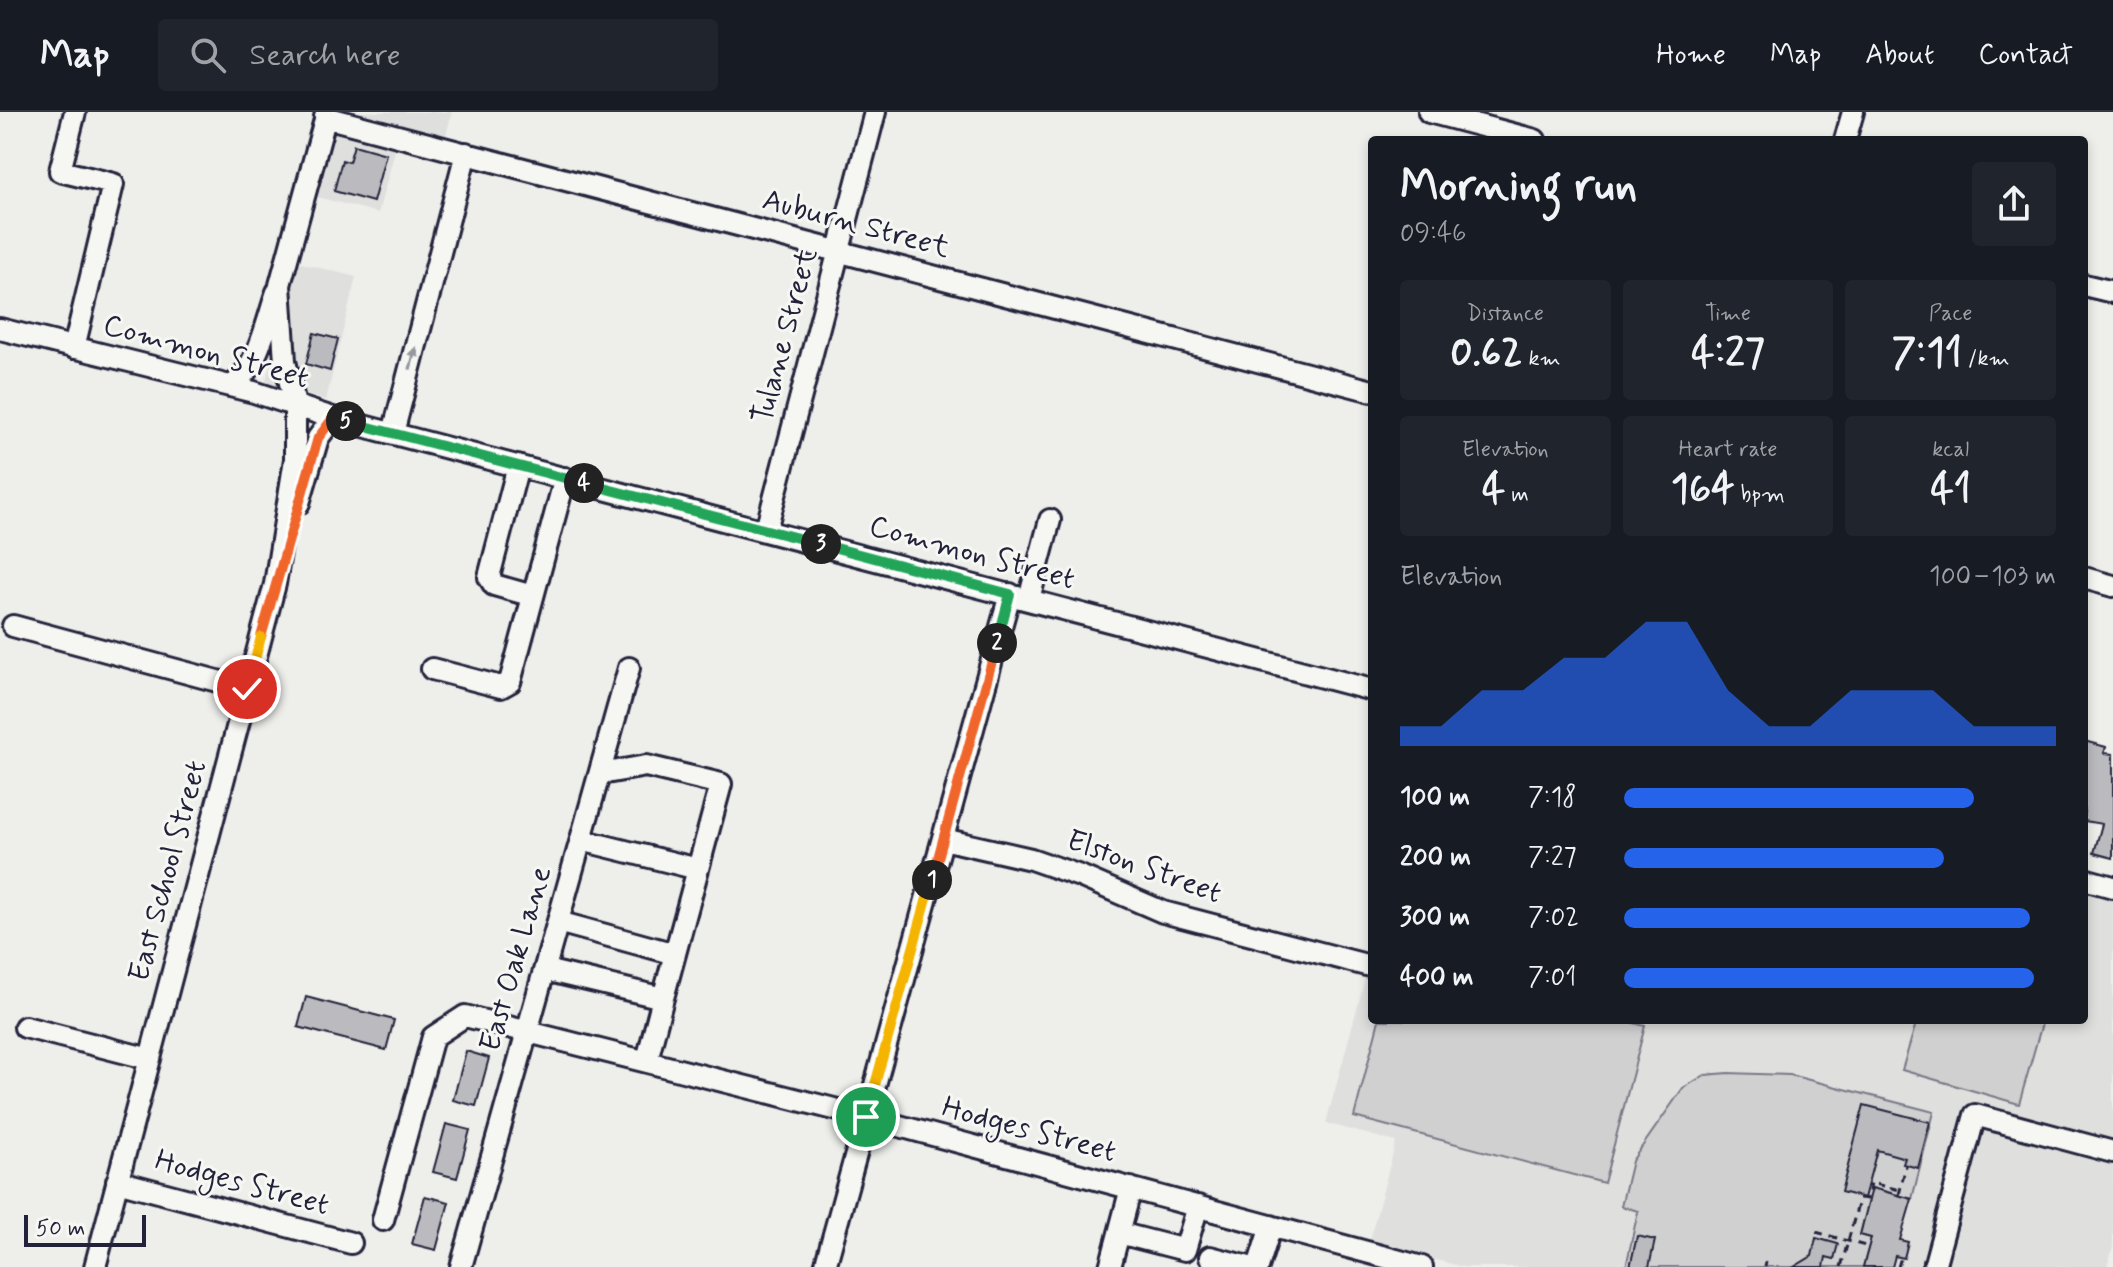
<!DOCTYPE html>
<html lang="en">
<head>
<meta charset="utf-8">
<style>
	:root { --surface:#171b24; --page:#20242c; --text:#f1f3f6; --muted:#9ea1a6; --line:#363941; --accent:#2563eb }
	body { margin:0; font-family:Mynerve,sans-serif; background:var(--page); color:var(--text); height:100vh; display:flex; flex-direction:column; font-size:30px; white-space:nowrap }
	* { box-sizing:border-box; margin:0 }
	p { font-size:26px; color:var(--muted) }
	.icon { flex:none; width:44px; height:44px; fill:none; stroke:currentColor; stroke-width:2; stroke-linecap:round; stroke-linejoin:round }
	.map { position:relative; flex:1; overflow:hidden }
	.details { position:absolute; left:1368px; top:24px; width:720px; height:888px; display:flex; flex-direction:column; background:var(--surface); border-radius:8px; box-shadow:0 4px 12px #0003 }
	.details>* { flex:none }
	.scale { position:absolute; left:24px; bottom:20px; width:122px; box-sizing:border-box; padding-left:8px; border:4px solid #22223b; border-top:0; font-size:22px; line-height:28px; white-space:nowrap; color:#22223b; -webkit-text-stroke:6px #f6f6f2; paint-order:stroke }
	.pin { position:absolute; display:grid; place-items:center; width:68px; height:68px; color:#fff; margin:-34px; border:4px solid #fff; border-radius:50%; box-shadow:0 2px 8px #0007 }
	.km { position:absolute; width:40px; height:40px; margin:-20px; border-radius:50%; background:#222; color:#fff; font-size:22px; line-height:40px; text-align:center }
	.round { display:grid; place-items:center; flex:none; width:84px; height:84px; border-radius:8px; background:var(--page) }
	.overview { display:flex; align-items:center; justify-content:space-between; height:136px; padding:0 32px }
	h1 { font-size:44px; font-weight:800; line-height:60px }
	.metrics { display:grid; grid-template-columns:repeat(3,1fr); gap:12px; height:136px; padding:8px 32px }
	.metrics div { display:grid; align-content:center; border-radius:8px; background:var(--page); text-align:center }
	.metrics b { font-size:40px; font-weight:800 }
	.metrics small { font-size:22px; font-weight:400 }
	.metrics p { font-size:22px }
	.chart { height:224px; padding:16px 32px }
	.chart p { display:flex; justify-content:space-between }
	.chart svg { width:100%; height:144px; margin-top:8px; fill:var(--accent); opacity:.7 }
	ul { padding:0 32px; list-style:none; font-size:26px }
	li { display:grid; grid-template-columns:128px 96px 1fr; align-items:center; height:60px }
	li i { height:20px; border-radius:10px; background:var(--accent) }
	header { display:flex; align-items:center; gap:48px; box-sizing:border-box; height:112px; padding:0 40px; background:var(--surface); border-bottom:2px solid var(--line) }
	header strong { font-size:38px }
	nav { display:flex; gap:44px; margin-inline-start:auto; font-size:28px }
	.search { width:560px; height:72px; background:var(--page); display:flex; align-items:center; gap:20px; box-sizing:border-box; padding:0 28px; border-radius:8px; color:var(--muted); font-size:30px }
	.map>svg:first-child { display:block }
	.built { fill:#dfdfde }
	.park { fill:#d0d0d1; stroke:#797986; stroke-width:2 }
	.building { fill:#bbbbbf; stroke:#22223b; stroke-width:2 }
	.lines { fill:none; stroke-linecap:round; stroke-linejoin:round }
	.minor-casing { stroke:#22223b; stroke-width:26 }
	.path { stroke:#22223b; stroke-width:3; stroke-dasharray:8 6; stroke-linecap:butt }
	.minor { stroke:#f6f6f2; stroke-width:20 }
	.oneway { fill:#9797a0 }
	.split-1-casing { stroke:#fff; stroke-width:16 }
	.split-2-casing { stroke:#fff; stroke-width:16 }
	.split-3-casing { stroke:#fff; stroke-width:16 }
	.split-4-casing { stroke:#fff; stroke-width:16 }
	.split-5-casing { stroke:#fff; stroke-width:16 }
	.split-6-casing { stroke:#fff; stroke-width:16 }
	.split-7-casing { stroke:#fff; stroke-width:16 }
	.split-1 { stroke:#f5b400; stroke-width:10 }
	.split-2 { stroke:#f0652b; stroke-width:10 }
	.split-3 { stroke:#22a559; stroke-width:10 }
	.split-4 { stroke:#22a559; stroke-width:10 }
	.split-5 { stroke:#22a559; stroke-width:10 }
	.split-6 { stroke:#f0652b; stroke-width:10 }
	.split-7 { stroke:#f5b400; stroke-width:10 }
	.labels { text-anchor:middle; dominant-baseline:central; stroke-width:6; stroke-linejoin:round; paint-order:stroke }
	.street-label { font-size:30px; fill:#22223b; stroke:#f6f6f2 }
</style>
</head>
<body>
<header>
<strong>Map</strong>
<div class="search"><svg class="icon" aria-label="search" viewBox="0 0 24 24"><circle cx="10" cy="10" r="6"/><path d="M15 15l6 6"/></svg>Search here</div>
<nav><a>Home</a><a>Map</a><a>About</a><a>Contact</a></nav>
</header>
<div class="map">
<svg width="2113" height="1155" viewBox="0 0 2113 1155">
	<rect width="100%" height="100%" fill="#eeeeeb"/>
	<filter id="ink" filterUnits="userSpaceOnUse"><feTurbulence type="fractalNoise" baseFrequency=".0125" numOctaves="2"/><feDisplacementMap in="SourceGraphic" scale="16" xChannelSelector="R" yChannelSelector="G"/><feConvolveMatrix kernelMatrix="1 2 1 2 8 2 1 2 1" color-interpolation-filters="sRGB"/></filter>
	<g filter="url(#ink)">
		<path class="built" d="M 337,0 L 452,0 L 440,46 L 396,35 L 378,101 L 314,84 Z
			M 297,150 L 356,165 L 326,288 L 265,272 Z
			M 2084,780 L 2113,788 L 2113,1135 L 2107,1155 L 1463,1155 L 1369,1130 L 1396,1030 L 1326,1011 L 1372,841 L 1372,908 L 2084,908 Z"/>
		<path class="park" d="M 1379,908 L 1623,908 L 1645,914 L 1604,1071 L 1354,1005 Z
			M 1917,908 L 2043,908 L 2019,992 L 1902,958 Z
			M 1728,961 L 1790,963 L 1934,1000 L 1912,1087 L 1884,1079 L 1864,1107 L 1860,1123 L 1871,1126 L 1863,1155 L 1626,1155 L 1638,1099 L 1621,1094 L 1632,1049 L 1683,976 L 1705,963 Z"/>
		<path class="building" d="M 354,33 L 386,42 L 373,90 L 334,79 L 342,48 L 349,50 Z
			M 314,221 L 338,227 L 330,259 L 306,252 Z
			M 2084,629 L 2106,635 L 2104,641 L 2113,642 L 2113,746 L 2094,741 L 2102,712 L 2084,709 Z
			M 306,885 L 394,908 L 386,938 L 298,915 Z
			M 466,939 L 489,946 L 476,994 L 453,988 Z
			M 1864,993 L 1930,1010 L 1918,1056 L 1903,1052 L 1905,1046 L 1877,1038 L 1864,1086 L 1841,1080 Z
			M 446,1012 L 470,1018 L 457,1066 L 433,1060 Z
			M 1872,1076 L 1912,1087 L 1900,1128 L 1908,1130 L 1904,1146 L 1895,1144 L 1892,1155 L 1863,1155 L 1871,1126 L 1860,1123 Z
			M 425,1084 L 449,1090 L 436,1138 L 412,1132 Z
			M 1637,1124 L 1655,1128 L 1649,1155 L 1630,1155 Z
			M 1816,1126 L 1838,1132 L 1834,1147 L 1826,1145 L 1824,1155 L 1794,1155 L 1812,1144 Z"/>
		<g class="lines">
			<defs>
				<path id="minor" d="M 1429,0 L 1535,28
					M 325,5 L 1372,279
					M 1845,28 L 1853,0
					M 2084,173 L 2113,180
					M 0,217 L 254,280 L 333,306 L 1372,578
					M 74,236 L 113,72 L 60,59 L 75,0
					M 232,274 C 259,253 266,212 277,180
					M 393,321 L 466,41
					M 518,354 L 489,465 L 494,473 L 533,484
					M 299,391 L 318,326 L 333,306
					M 766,418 L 875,0
					M 2084,466 L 2113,474
					M 1029,487 L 1050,408
					M 13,514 L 247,577
					M 432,557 L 501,575 L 510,570 L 565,366
					M 943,727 L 1031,747 L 1080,764 L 1163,800 L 1370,854
					M 581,728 L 698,757
					M 2084,767 L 2113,775
					M 558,810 L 675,842
					M 545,858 L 663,886 L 721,672 L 646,654 L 600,662
					M 25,915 L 150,947
					M 647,948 L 663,886
					M 117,1069 L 351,1131
					M 383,1108 L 433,925 L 465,904 L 866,1005 L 1422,1155
					M 1119,1121 L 1185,1138 L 1198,1094
					M 1210,1145 L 1249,1155
					M 95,1155 L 275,472 L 295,347 L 295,293 L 285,249 L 280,173 L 327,0
					M 461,1155 L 629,556
					M 825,1155 L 1010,482
					M 1110,1155 L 1131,1076
					M 1258,1155 L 1271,1114
					M 1934,1155 L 1975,1003 L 2113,1040"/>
			</defs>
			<use href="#minor" class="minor-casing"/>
			<path class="path" d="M 1899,1083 L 1906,1053
				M 1861,1086 L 1867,1087 L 1871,1071 L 1900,1078
				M 1816,1120 L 1869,1135
				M 1765,1155 L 1766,1150
				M 1841,1155 L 1860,1085
				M 1898,1155 L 1901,1145"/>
			<use href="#minor" class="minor"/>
		</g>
		<defs><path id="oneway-solid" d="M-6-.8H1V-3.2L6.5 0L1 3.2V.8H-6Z" transform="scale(2)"/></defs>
		<use class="oneway" href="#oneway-solid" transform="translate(413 246) rotate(-75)"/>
	</g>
	<g class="lines" filter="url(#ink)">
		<defs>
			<path id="split-1" d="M 866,1005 L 932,768"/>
			<path id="split-2" d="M 932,768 L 997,531"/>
			<path id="split-3" d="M 821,432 L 1010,482 L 997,531"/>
			<path id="split-4" d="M 584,371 L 821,432"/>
			<path id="split-5" d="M 346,309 L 584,371"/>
			<path id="split-6" d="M 261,525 L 318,326 L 333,306 L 346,309"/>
			<path id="split-7" d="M 247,577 L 261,525"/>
		</defs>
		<use href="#split-1" class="split-1-casing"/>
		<use href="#split-2" class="split-2-casing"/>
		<use href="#split-3" class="split-3-casing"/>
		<use href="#split-4" class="split-4-casing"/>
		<use href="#split-5" class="split-5-casing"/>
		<use href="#split-6" class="split-6-casing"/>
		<use href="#split-7" class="split-7-casing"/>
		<use href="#split-1" class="split-1"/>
		<use href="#split-2" class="split-2"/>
		<use href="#split-3" class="split-3"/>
		<use href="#split-4" class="split-4"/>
		<use href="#split-5" class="split-5"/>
		<use href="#split-6" class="split-6"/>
		<use href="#split-7" class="split-7"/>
	</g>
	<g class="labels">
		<g class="street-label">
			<text transform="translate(856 112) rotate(15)">Auburn Street</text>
			<text transform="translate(785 224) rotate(-75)">Tulane Street</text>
			<text transform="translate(206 240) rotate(15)">Common Street</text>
			<text transform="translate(972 441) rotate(15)">Common Street</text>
			<text transform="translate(1144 755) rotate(20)">Elston Street</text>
			<text transform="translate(168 759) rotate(-75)">East School Street</text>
			<text transform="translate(516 847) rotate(-74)">East Oak Lane</text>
			<text transform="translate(1029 1018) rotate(15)">Hodges Street</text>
			<text transform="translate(242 1071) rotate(15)">Hodges Street</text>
		</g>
	</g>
</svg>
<div class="scale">50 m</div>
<div class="pin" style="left:866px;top:1005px;background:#1e9e55"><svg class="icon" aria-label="arrive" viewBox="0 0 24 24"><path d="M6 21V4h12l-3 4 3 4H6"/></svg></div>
<div class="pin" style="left:247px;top:577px;background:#d93025"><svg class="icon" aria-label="check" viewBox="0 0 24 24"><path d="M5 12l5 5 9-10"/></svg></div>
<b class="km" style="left:932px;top:768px">1</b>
<b class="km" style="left:997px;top:531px">2</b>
<b class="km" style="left:821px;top:432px">3</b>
<b class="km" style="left:584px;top:371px">4</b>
<b class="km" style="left:346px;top:309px">5</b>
<section class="details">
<div class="overview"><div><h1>Morning run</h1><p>09:46</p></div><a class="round"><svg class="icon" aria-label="share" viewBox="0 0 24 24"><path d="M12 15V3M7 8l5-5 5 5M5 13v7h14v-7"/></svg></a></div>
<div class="metrics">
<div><p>Distance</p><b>0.62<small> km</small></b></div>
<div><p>Time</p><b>4:27</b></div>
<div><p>Pace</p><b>7:11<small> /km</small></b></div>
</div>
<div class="metrics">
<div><p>Elevation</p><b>4<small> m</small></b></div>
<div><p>Heart rate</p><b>164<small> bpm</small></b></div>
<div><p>kcal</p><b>41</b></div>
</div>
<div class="chart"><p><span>Elevation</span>100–103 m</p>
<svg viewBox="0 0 160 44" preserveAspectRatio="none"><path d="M0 44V38L10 38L20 27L30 27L40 17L50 17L60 6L70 6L80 27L90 38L100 38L110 27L120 27L130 27L140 38L150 38L160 38V44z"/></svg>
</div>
<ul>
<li><b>100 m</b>7:18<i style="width:81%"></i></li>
<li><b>200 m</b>7:27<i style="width:74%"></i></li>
<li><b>300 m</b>7:02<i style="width:94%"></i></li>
<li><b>400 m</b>7:01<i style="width:95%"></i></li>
</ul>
</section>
</div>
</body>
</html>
